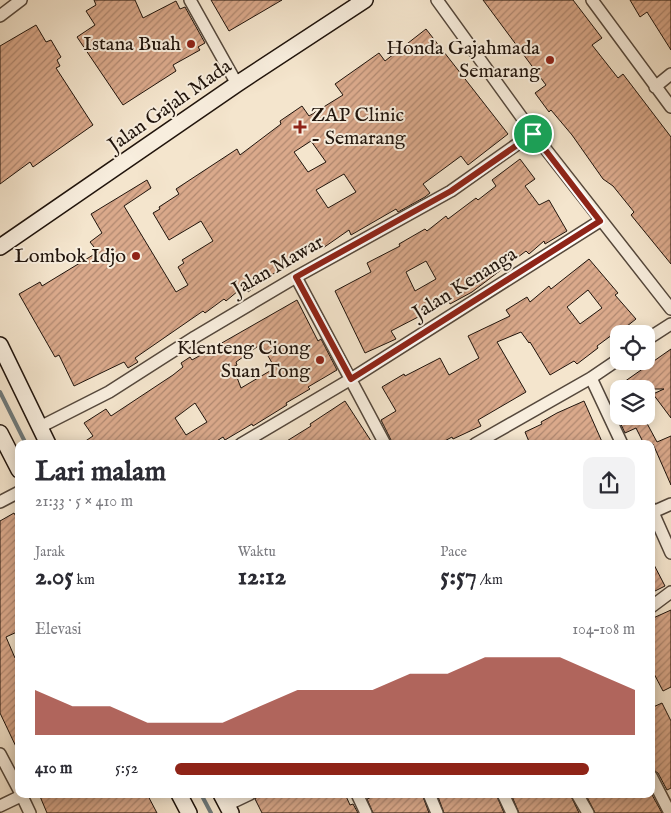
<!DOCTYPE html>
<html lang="id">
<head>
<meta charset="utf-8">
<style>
	:root { --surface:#fff; --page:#f2f2f3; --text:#2b2b33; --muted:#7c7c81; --accent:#8f2418 }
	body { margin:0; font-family:"IM FELL English",serif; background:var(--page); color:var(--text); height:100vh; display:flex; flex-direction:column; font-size:19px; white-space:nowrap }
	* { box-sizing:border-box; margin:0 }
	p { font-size:16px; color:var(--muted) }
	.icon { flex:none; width:28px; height:28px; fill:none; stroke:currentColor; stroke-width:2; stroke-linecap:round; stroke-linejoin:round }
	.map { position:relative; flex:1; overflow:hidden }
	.sheet { position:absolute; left:15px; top:440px; width:640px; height:358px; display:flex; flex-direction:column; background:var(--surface); border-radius:10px; box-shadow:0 2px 12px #0003 }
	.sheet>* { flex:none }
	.fabs { position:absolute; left:610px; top:325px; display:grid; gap:10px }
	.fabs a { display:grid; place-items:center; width:45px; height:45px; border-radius:10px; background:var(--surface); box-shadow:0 2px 12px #0003; font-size:25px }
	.pin { position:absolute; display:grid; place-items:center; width:42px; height:42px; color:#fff; margin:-21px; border:2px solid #fff; border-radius:50%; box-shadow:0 1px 5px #0007 }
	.round { display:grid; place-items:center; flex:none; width:52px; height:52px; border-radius:10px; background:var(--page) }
	.headline { display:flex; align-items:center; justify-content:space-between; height:85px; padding:0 20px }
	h1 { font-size:28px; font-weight:800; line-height:38px }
	.figures { display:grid; grid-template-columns:repeat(3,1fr); gap:8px; height:85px; padding:5px 20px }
	.figures div { display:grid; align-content:center }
	.figures b { font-size:25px; font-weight:800 }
	.figures small { font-size:14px; font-weight:400 }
	.figures p { font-size:14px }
	.chart { height:140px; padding:10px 20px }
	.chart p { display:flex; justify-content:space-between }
	.chart svg { width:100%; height:90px; margin-top:5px; fill:var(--accent); opacity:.7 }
	ul { padding:0 20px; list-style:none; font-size:16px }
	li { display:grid; grid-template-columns:80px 60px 1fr; align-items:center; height:38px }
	li i { height:12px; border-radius:6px; background:var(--accent) }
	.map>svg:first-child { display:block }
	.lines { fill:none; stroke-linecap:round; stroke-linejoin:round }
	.stream { stroke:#6e797a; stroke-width:4 }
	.building { fill:url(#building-hatch); stroke:#20140c; fill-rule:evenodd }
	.street-casing { stroke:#55483c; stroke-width:14 }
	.secondary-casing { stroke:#20140c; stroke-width:18 }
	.street { stroke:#f8eede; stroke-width:11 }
	.secondary { stroke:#f8eede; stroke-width:15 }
	.route-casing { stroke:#fff; stroke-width:10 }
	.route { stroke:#8f2418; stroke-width:6 }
	.poi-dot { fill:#8f2418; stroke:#f8eede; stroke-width:2 }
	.labels { text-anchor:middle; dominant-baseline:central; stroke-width:4; stroke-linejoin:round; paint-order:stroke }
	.poi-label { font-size:20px; fill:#20140c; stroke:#f8eede; text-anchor:end }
	.street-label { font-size:20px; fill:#20140c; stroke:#f8eede }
</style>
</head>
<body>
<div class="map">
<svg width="671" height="813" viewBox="0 0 671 813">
	<defs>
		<pattern id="building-hatch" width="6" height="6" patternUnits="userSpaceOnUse" patternTransform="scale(1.25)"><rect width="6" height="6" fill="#daa98b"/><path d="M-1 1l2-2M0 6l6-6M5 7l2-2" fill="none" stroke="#b08870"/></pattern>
	</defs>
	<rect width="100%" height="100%" fill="#f4e5cd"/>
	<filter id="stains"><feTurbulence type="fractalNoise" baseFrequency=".004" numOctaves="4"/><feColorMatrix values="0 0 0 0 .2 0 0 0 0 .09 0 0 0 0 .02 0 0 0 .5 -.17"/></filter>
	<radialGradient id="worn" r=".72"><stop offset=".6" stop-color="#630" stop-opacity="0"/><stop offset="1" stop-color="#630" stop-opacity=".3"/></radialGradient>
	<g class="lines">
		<path class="stream" d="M 0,392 L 26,444
			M 201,794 L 211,813"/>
	</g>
	<path class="building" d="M 94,0 L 135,0 L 143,18 L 176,1 L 180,9 L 185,7 L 205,43 L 198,47 L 200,50 L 173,65 L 176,71 L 123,105 L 77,37 L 95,25 L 86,11 L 96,5 Z
		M 211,0 L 282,0 L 229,31 Z
		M 483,0 L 573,0 L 602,38 L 592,45 L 618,78 L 623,74 L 671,137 L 671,264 L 631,215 L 634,212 L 613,186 L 603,179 L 572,135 L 551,110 L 549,112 L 535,93 L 546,85 Z
		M 630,0 L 671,0 L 671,50 L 647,12 L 640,17 Z
		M 36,25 L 46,42 L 51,40 L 61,57 L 57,60 L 60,66 L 56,68 L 93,125 L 33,167 L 30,162 L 0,184 L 0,46 Z
		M 426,29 L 508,134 L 468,165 L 461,156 L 423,184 L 430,193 L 425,197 L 398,212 L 396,209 L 351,235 L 349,230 L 323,248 L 319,242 L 277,266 L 280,269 L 248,292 L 244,286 L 226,301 L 224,299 L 205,313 L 203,311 L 135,358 L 138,362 L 128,368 L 124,362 L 74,386 L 59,355 L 55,357 L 19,294 L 40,282 L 42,286 L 98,252 L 90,242 L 102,233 L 91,214 L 147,180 L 151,188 L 124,206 L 176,292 L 188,285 L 178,267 L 184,263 L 182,260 L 213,241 L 201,221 L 169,240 L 153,213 L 160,209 L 159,207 L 179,194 L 176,189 L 237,149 L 240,155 L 281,124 L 280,121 L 302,106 L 309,116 L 343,95 L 335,84 L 379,53 L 385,61 ZM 311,141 L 326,162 L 308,172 L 294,152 ZM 344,174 L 356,192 L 328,208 L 316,190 Z
		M 520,159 L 535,179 L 525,186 L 539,205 L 549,200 L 567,231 L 545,244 L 544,241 L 529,254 L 526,251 L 472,292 L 450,304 L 449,301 L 391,331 L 396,339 L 365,353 L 335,291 L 371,272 L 367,263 L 400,246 L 399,244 L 425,229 L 427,231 L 446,216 L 448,219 L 476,198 L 478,200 L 496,186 L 492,180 ZM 426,261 L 436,279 L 415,291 L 406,272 Z
		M 589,259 L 618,293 L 615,295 L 636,319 L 617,334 L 616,332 L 597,346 L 598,348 L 577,364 L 574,361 L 550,375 L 530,342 L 529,343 L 521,332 L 497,342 L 526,392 L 478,420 L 481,426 L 453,439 L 452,437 L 439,444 L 393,444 L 381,420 L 396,411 L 382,387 L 404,374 L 405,376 L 440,358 L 449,375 L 479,358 L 468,336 L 510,316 L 506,310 L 527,297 L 530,302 L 549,286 L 551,289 ZM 588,290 L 602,308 L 580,324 L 567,307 Z
		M 297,300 L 318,341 L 321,339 L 337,370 L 308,387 L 310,389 L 286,403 L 287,405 L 253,426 L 252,424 L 225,440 L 223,437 L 212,444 L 81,444 L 93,436 L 84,423 L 106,409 L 111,416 L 173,375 L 183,367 L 181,363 L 190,357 L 192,360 ZM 261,344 L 275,368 L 241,388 L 233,367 L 237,365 L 236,362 ZM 195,403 L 207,422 L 186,435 L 175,418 Z
		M 671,349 L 671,418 L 653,394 L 664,389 L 614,389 Z
		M 345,401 L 373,444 L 282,444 L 311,426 L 310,424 Z
		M 584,401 L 603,444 L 530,444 L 525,432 L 542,424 L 541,422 L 557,413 Z
		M 617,416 L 643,416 L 657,442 L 671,436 L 671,485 L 653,444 L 644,444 L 636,428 L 625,433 Z
		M 14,513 L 19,522 L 19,528 L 16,530 L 19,537 L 19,631 L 6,637 L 15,658 L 19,657 L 19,753 L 0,713 L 0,521 Z
		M 651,559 L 665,586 L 651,593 Z
		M 671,610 L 671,687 L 663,691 L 651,668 L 651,619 Z
		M 662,703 L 671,721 L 671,788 L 667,790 L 658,773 L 651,769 L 651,708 Z
		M 39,794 L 147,794 L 157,813 L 47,813 Z
		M 261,794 L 345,794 L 350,805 L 353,804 L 358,813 L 262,813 L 255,799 Z
		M 371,794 L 422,794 L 429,813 L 373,813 L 367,799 L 372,797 Z
		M 437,794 L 496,794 L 504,813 L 444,813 Z
		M 511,794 L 570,794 L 579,813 L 519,813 Z
		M 589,794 L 651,793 L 662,813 L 595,813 L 586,795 Z"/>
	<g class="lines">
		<defs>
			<path id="street" d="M 190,0 L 237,84
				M 437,0 L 533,133 L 671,309
				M 592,0 L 671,107
				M 0,16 L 21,0
				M 655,87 L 671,74
				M 296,277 L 385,444
				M 646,340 L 671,324
				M 591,378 L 622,444
				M 40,427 L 109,392 L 195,337 L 296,277 L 451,191 L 533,133
				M 241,444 L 351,379 L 600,221
				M 475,444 L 591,378 L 619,359
				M 0,502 L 19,492
				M 651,508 L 671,553
				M 653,512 L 671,504
				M 651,607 L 671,592
				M 0,754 L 19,790
				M 651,776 L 670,813
				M 21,794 L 30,813
				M 357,794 L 366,813
				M 429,794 L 437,813
				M 503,794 L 512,813
				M 577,794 L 588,813
				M 227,805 L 250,794
				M 0,806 L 25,794"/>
			<path id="secondary" d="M 0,247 L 237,84 L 365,0
				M 0,345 L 48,444
				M 0,433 L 19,470
				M 179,794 L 189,813
				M 221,794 L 231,813"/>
		</defs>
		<use href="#street" class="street-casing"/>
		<use href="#secondary" class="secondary-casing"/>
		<use href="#street" class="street"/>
		<use href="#secondary" class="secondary"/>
	</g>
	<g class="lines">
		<defs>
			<path id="route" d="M 533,134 L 600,221 L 351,379 L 296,277 L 451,191 Z"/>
		</defs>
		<use href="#route" class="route-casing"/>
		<use href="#route" class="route"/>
	</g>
	<g class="poi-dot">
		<circle cx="191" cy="44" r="5"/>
		<circle cx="550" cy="60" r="5"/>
		<path d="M297.5 119.5h5v5h5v5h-5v5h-5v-5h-5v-5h5z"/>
		<circle cx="136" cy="256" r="5"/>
		<circle cx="320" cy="360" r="5"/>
	</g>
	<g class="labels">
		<g class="poi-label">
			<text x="181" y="44">Istana Buah</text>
			<text x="540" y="48">Honda Gajahmada<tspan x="540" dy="23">Semarang</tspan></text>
			<text x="311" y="115" text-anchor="start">ZAP Clinic<tspan x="311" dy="23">- Semarang</tspan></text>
			<text x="126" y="256">Lombok Idjo</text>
			<text x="310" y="348">Klenteng Ciong<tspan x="310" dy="23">Suan Tong</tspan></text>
		</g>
		<g class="street-label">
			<text transform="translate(170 106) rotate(-35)">Jalan Gajah Mada</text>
			<text transform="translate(278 266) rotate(-30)">Jalan Mawar</text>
			<text transform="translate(465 284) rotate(-32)">Jalan Kenanga</text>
		</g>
	</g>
	<rect width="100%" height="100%" filter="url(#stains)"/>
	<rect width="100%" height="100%" fill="url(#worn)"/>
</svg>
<div class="fabs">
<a><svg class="icon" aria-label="locate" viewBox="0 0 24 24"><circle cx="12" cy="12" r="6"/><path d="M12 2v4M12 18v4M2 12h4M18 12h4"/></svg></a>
<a><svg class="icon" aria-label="layers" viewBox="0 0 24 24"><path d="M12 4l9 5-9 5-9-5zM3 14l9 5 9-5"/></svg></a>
</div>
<div class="pin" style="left:533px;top:134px;background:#1e9e55"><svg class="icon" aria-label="arrive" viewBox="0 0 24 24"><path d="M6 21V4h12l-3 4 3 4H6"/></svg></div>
<section class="sheet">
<div class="headline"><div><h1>Lari malam</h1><p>21:33 · 5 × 410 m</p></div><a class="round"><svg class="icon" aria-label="share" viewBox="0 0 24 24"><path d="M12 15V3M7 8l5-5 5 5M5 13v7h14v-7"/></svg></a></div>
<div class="figures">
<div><p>Jarak</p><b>2.05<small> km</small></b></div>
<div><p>Waktu</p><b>12:12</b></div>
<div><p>Pace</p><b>5:57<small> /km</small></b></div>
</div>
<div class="chart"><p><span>Elevasi</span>104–108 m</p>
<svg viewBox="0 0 160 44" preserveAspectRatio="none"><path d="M0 44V22L10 30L20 30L30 38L40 38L50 38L60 30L70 22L80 22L90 22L100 14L110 14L120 6L130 6L140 6L150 14L160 22V44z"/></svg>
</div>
<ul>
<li><b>410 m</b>5:52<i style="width:90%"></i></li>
</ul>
</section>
</div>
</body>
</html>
